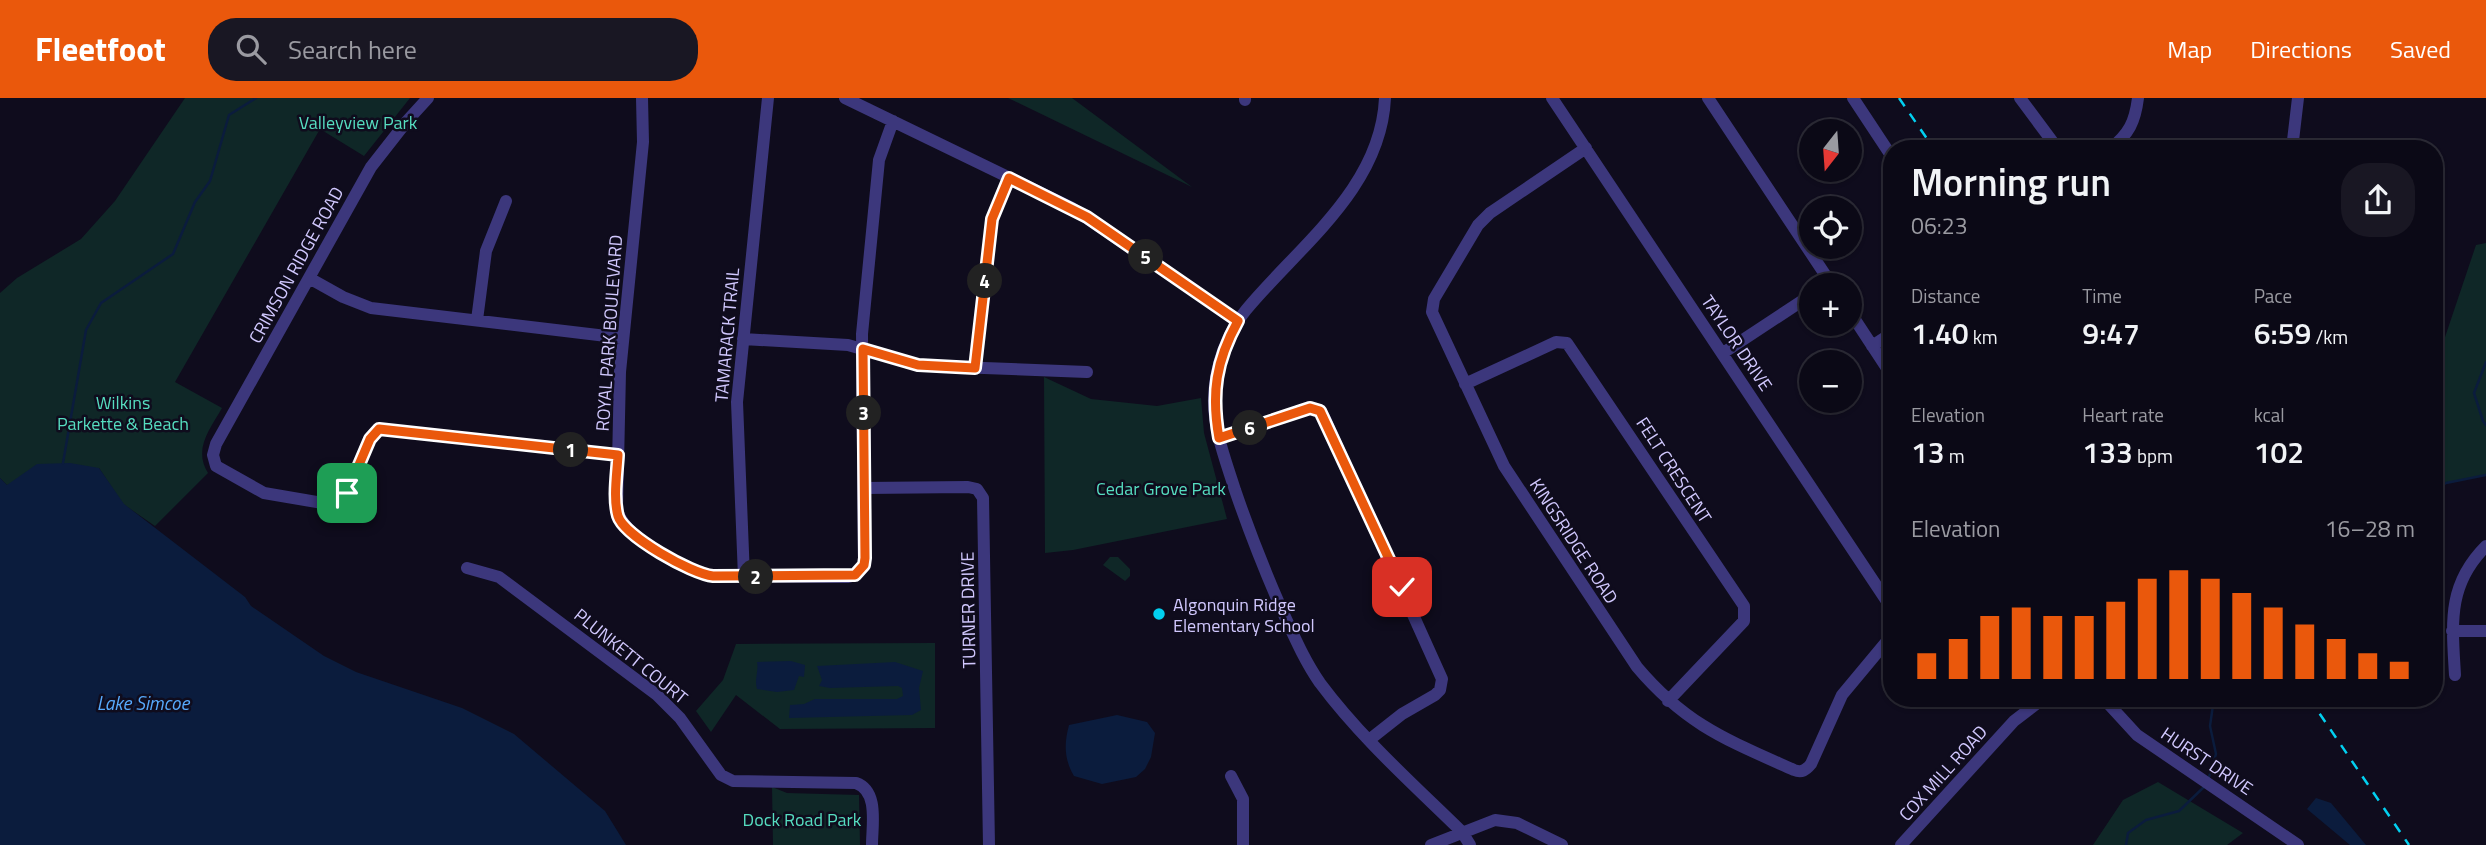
<!DOCTYPE html>
<html lang="en">
<head>
<meta charset="utf-8">
<style>
	:root { --surface:#0b0916; --page:#191723; --text:#f1f3f6; --muted:#9a9aa1; --line:#2b2a35; --accent:#ea580c }
	body { margin:0; font-family:"Titillium Web",sans-serif; background:var(--page); color:var(--text); height:100vh; display:flex; flex-direction:column; font-size:26px; white-space:nowrap }
	* { box-sizing:border-box; margin:0 }
	p { font-size:23px; color:var(--muted) }
	.icon { flex:none; width:38px; height:38px; fill:none; stroke:currentColor; stroke-width:2; stroke-linecap:round; stroke-linejoin:round }
	.map { position:relative; flex:1; overflow:hidden }
	.sheet { position:absolute; left:1883px; top:42px; width:560px; height:567px; display:flex; flex-direction:column; background:var(--surface); border-radius:28px; box-shadow:0 2px 5px #0004,0 0 0 2px var(--line) }
	.sheet>* { flex:none }
	.needle { width:46px; rotate:197deg }
	.tools { position:absolute; left:1799px; top:21px; display:grid; gap:14px }
	.tools a { display:grid; place-items:center; width:63px; height:63px; border-radius:50%; background:var(--surface); box-shadow:0 2px 5px #0004,0 0 0 2px var(--line); font-size:35px }
	.pin { position:absolute; display:grid; place-items:center; width:60px; height:60px; color:#fff; margin:-30px; border-radius:14px; box-shadow:0 4px 10px #0006 }
	.km { position:absolute; width:35px; height:35px; margin:-18px; border-radius:50%; background:#222; color:#fff; font-size:19px; line-height:35px; text-align:center }
	.round { display:grid; place-items:center; flex:none; width:74px; height:74px; border-radius:28px; background:var(--page) }
	.head { display:flex; align-items:center; justify-content:space-between; height:119px; padding:0 28px }
	h1 { font-size:38px; font-weight:600; line-height:52px }
	.figures { display:grid; grid-template-columns:repeat(3,1fr); gap:10px; height:119px; padding:7px 28px }
	.figures div { display:grid; align-content:center }
	.figures b { font-size:30px; font-weight:600 }
	.figures small { font-size:19px; font-weight:400 }
	.figures p { font-size:19px }
	.chart { height:196px; padding:14px 28px }
	.chart p { display:flex; justify-content:space-between }
	.chart svg { width:100%; height:126px; margin-top:7px; stroke:var(--accent); stroke-width:6 }
	header { display:flex; align-items:center; gap:42px; box-sizing:border-box; height:98px; padding:0 35px; background:var(--accent); color:#fff }
	header strong { font-size:33px }
	nav { display:flex; gap:38px; margin-inline-start:auto; font-size:24px }
	.search { width:490px; height:63px; background:var(--page); display:flex; align-items:center; gap:18px; box-sizing:border-box; padding:0 24px; border-radius:28px; color:var(--muted); font-size:26px }
	.map>svg:first-child { display:block }
	.green { fill:#0f2727 }
	.water { fill:#0b1c3d }
	.lines { fill:none; stroke-linecap:round; stroke-linejoin:round }
	.stream { stroke:#0b1c3d; stroke-width:2.5 }
	.minor { stroke:#3c377c; stroke-width:12 }
	.rail { stroke:#02d0f0; stroke-width:2.5; stroke-dasharray:10 9; stroke-linecap:butt }
	.route-casing { stroke:#fff; stroke-width:14 }
	.route { stroke:#ea580c; stroke-width:9 }
	.poi-dot { fill:#02d0f0; stroke:#0f0c1d; stroke-width:2.5 }
	.labels { text-anchor:middle; dominant-baseline:central; stroke-width:5; stroke-linejoin:round; paint-order:stroke }
	.park-label { font-size:18px; fill:#56ddc0; stroke:#0f0c1d }
	.street-label { font-size:18px; fill:#d1c8fe; stroke:#0f0c1d }
	.poi-label { font-size:18px; fill:#d1c8fe; stroke:#0f0c1d; text-anchor:start }
	.water-label { font-size:19px; font-style:italic; fill:#57aafd; stroke:#0f0c1d }
</style>
</head>
<body>
<header>
<strong>Fleetfoot</strong>
<div class="search"><svg class="icon" aria-label="search" viewBox="0 0 24 24"><circle cx="10" cy="10" r="6"/><path d="M15 15l6 6"/></svg>Search here</div>
<nav><a>Map</a><a>Directions</a><a>Saved</a></nav>
</header>
<div class="map">
<svg width="2486" height="747" viewBox="0 0 2486 747">
	<rect width="100%" height="100%" fill="#0f0c1d"/>
	<path class="green" d="M 185,0 L 410,0 L 364,58 L 320,31 L 175,284 L 222,310 C 210,331 193,351 208,375 L 155,428 L 123,406 L 99,370 L 7,387 L 0,380 L 0,195 L 17,180 L 81,141 L 115,103 Z
		M 1008,0 L 1072,0 L 1192,89 Z
		M 2486,145 L 2486,377 L 2446,385 L 2434,391 L 2434,258 L 2441,251 L 2476,147 Z
		M 1044,279 L 1091,301 L 1157,308 L 1201,300 L 1204,335 L 1227,421 L 1073,452 L 1045,455 Z
		M 1110,459 L 1118,459 L 1130,471 L 1130,478 L 1125,483 L 1103,467 Z
		M 935,545 L 935,630 L 780,631 L 736,597 L 711,634 L 696,613 L 723,582 L 736,546 Z
		M 2158,684 L 2243,735 L 2227,747 L 2093,747 L 2123,702 Z
		M 772,689 L 787,695 L 859,697 L 860,747 L 773,747 Z"/>
	<path class="water" d="M 70,365 L 99,370 L 124,406 L 245,499 L 251,508 L 324,558 L 356,574 L 462,610 L 514,636 L 605,713 L 626,747 L 0,747 L 0,380 L 7,387 L 37,366 Z
		M 791,563 L 805,567 L 804,579 L 799,578 L 794,592 L 777,594 L 757,591 C 754,581 759,573 757,564 Z
		M 895,564 L 923,573 L 919,590 L 921,612 L 912,617 L 789,620 L 790,607 L 804,606 L 815,601 L 897,601 L 903,598 L 902,590 L 898,588 L 830,590 L 819,588 L 822,582 L 817,568 Z
		M 1117,617 L 1147,624 L 1155,635 L 1151,659 L 1145,671 L 1136,679 L 1102,686 L 1074,678 C 1064,661 1064,646 1069,627 Z
		M 2316,700 L 2331,705 L 2366,747 L 2350,747 L 2307,711 Z"/>
	<g class="lines">
		<path class="stream" d="M 2486,264 L 2474,295 L 2483,323 L 2486,327
			M 63,365 L 86,232 L 101,205 L 173,156 L 195,104 L 210,83 L 229,17 L 256,0
			M 2434,392 L 2446,385 L 2486,377
			M 2209,679 L 2216,656 L 2210,628 L 2214,600
			M 2126,747 L 2128,735 L 2146,722 L 2179,713 L 2205,688"/>
		<path class="minor" d="M 428,0 L 407,23 L 371,69 L 216,346 L 213,357 L 216,368 L 264,395 L 334,407 L 343,401 L 347,395 L 370,341 L 379,331 L 618,357
			M 642,0 L 643,44 L 620,274 L 617,411 C 621,438 687,475 713,478 L 848,479 L 855,477 L 864,467 L 862,236 L 879,62 L 893,23
			M 845,0 L 1072,110 L 1238,223
			M 1385,0 C 1381,90 1299,148 1246,212 C 1226,236 1215,269 1214,300 C 1213,331 1226,363 1235,392 C 1249,433 1264,471 1281,510 C 1293,536 1304,562 1320,585 C 1361,640 1413,686 1462,734 L 1470,747
			M 1552,0 L 1892,511
			M 1708,0 L 1832,187
			M 1853,0 L 1892,59
			M 2020,0 L 2058,51
			M 1245,2 L 1245,0
			M 1586,50 L 1490,115 L 1478,127 L 1434,201 L 1432,214 L 1504,368 L 1637,569 C 1686,627 1727,642 1794,672 C 1802,675 1806,672 1811,666 L 1842,597 L 1892,537
			M 2110,51 C 2129,36 2135,24 2138,0
			M 2292,51 L 2298,0
			M 309,180 L 343,199 L 371,210 L 623,240
			M 1850,214 L 1892,278
			M 477,222 L 486,153 L 506,103
			M 743,241 L 848,247 L 918,267 L 930,268 L 1087,274
			M 1872,248 L 1892,235
			M 1723,255 L 1811,197
			M 975,270 L 992,121 L 1009,80
			M 1465,286 L 1556,244 L 1567,245 L 1744,508 L 1744,523 L 1668,603
			M 1219,340 L 1310,310 L 1320,313 L 1324,319 L 1442,581 L 1440,592 L 1435,597 L 1402,616 L 1369,642
			M 864,390 L 968,389 L 977,391 L 983,400 L 989,747
			M 467,470 L 499,479 L 657,597 L 680,620 L 721,677 L 733,683 L 856,685 C 879,693 872,727 872,747
			M 744,479 L 737,304 L 768,0
			M 2452,533 L 2486,533
			M 2455,577 C 2452,525 2447,487 2486,448
			M 2103,600 L 2137,637 L 2298,747
			M 1231,678 L 1243,701 L 1243,747
			M 1431,747 L 1495,722 L 1517,725 L 1562,747
			M 1901,747 L 2014,623 L 2044,600"/>
		<path class="rail" d="M 1899,0 L 1934,51
			M 2309,600 L 2409,747"/>
	</g>
	<g class="lines">
		<defs>
			<path id="route" d="M 347,395 L 370,341 L 379,331 L 618,357 C 617,376 613,400 618,418 C 624,438 692,476 713,478 L 855,477 L 864,467 L 865,460 L 863,251 L 918,267 L 975,270 L 992,121 L 1009,80 L 1087,119 L 1238,223 C 1216,263 1211,295 1219,340 L 1310,310 L 1320,313 L 1402,489"/>
		</defs>
		<use href="#route" class="route-casing"/>
		<use href="#route" class="route"/>
	</g>
	<circle class="poi-dot" cx="1159" cy="516" r="7"/>
	<g class="labels">
		<g class="park-label">
			<text x="358" y="24">Valleyview Park</text>
			<text x="123" y="304">Wilkins<tspan x="123" dy="21">Parkette &amp; Beach</tspan></text>
			<text x="1161" y="390">Cedar Grove Park</text>
			<text x="802" y="721">Dock Road Park</text>
		</g>
		<g class="street-label">
			<text transform="translate(296 167) rotate(-61)">CRIMSON RIDGE ROAD</text>
			<text transform="translate(609 235) rotate(-86)">ROYAL PARK BOULEVARD</text>
			<text transform="translate(727 237) rotate(-85)">TAMARACK TRAIL</text>
			<text transform="translate(1737 245) rotate(56)">TAYLOR DRIVE</text>
			<text transform="translate(1674 372) rotate(57)">FELT CRESCENT</text>
			<text transform="translate(1574 443) rotate(57)">KINGSRIDGE ROAD</text>
			<text transform="translate(968 512) rotate(-91)">TURNER DRIVE</text>
			<text transform="translate(631 558) rotate(39)">PLUNKETT COURT</text>
			<text transform="translate(2207 663) rotate(34)">HURST DRIVE</text>
			<text transform="translate(1943 675) rotate(-48)">COX MILL ROAD</text>
		</g>
		<g class="poi-label">
			<text x="1173" y="506">Algonquin Ridge<tspan x="1173" dy="21">Elementary School</tspan></text>
		</g>
		<g class="water-label">
			<text x="143" y="604">Lake Simcoe</text>
		</g>
	</g>
</svg>
<div class="tools">
<a><svg class="needle" viewBox="-14 -14 28 28"><path d="M0-13l5 13h-10z" fill="#e53935"/><path d="M0 13l5-13h-10z" fill="#9a9aa1"/></svg></a>
<a><svg class="icon" aria-label="locate" viewBox="0 0 24 24"><circle cx="12" cy="12" r="6"/><path d="M12 2v4M12 18v4M2 12h4M18 12h4"/></svg></a>
<a>+</a>
<a>−</a>
</div>
<div class="pin" style="left:347px;top:395px;background:#1e9e55"><svg class="icon" aria-label="arrive" viewBox="0 0 24 24"><path d="M6 21V4h12l-3 4 3 4H6"/></svg></div>
<div class="pin" style="left:1402px;top:489px;background:#d93025"><svg class="icon" aria-label="check" viewBox="0 0 24 24"><path d="M5 12l5 5 9-10"/></svg></div>
<b class="km" style="left:571px;top:352px">1</b>
<b class="km" style="left:756px;top:479px">2</b>
<b class="km" style="left:864px;top:315px">3</b>
<b class="km" style="left:985px;top:183px">4</b>
<b class="km" style="left:1146px;top:159px">5</b>
<b class="km" style="left:1250px;top:330px">6</b>
<section class="sheet">
<div class="head"><div><h1>Morning run</h1><p>06:23</p></div><a class="round"><svg class="icon" aria-label="share" viewBox="0 0 24 24"><path d="M12 15V3M7 8l5-5 5 5M5 13v7h14v-7"/></svg></a></div>
<div class="figures">
<div><p>Distance</p><b>1.40<small> km</small></b></div>
<div><p>Time</p><b>9:47</b></div>
<div><p>Pace</p><b>6:59<small> /km</small></b></div>
</div>
<div class="figures">
<div><p>Elevation</p><b>13<small> m</small></b></div>
<div><p>Heart rate</p><b>133<small> bpm</small></b></div>
<div><p>kcal</p><b>102</b></div>
</div>
<div class="chart"><p><span>Elevation</span>16–28 m</p>
<svg viewBox="0 0 160 44" preserveAspectRatio="none"><path d="M5 44V35M15 44V30M25 44V22M35 44V19M45 44V22M55 44V22M65 44V17M75 44V9M85 44V6M95 44V9M105 44V14M115 44V19M125 44V25M135 44V30M145 44V35M155 44V38"/></svg>
</div>
</section>
</div>
</body>
</html>
